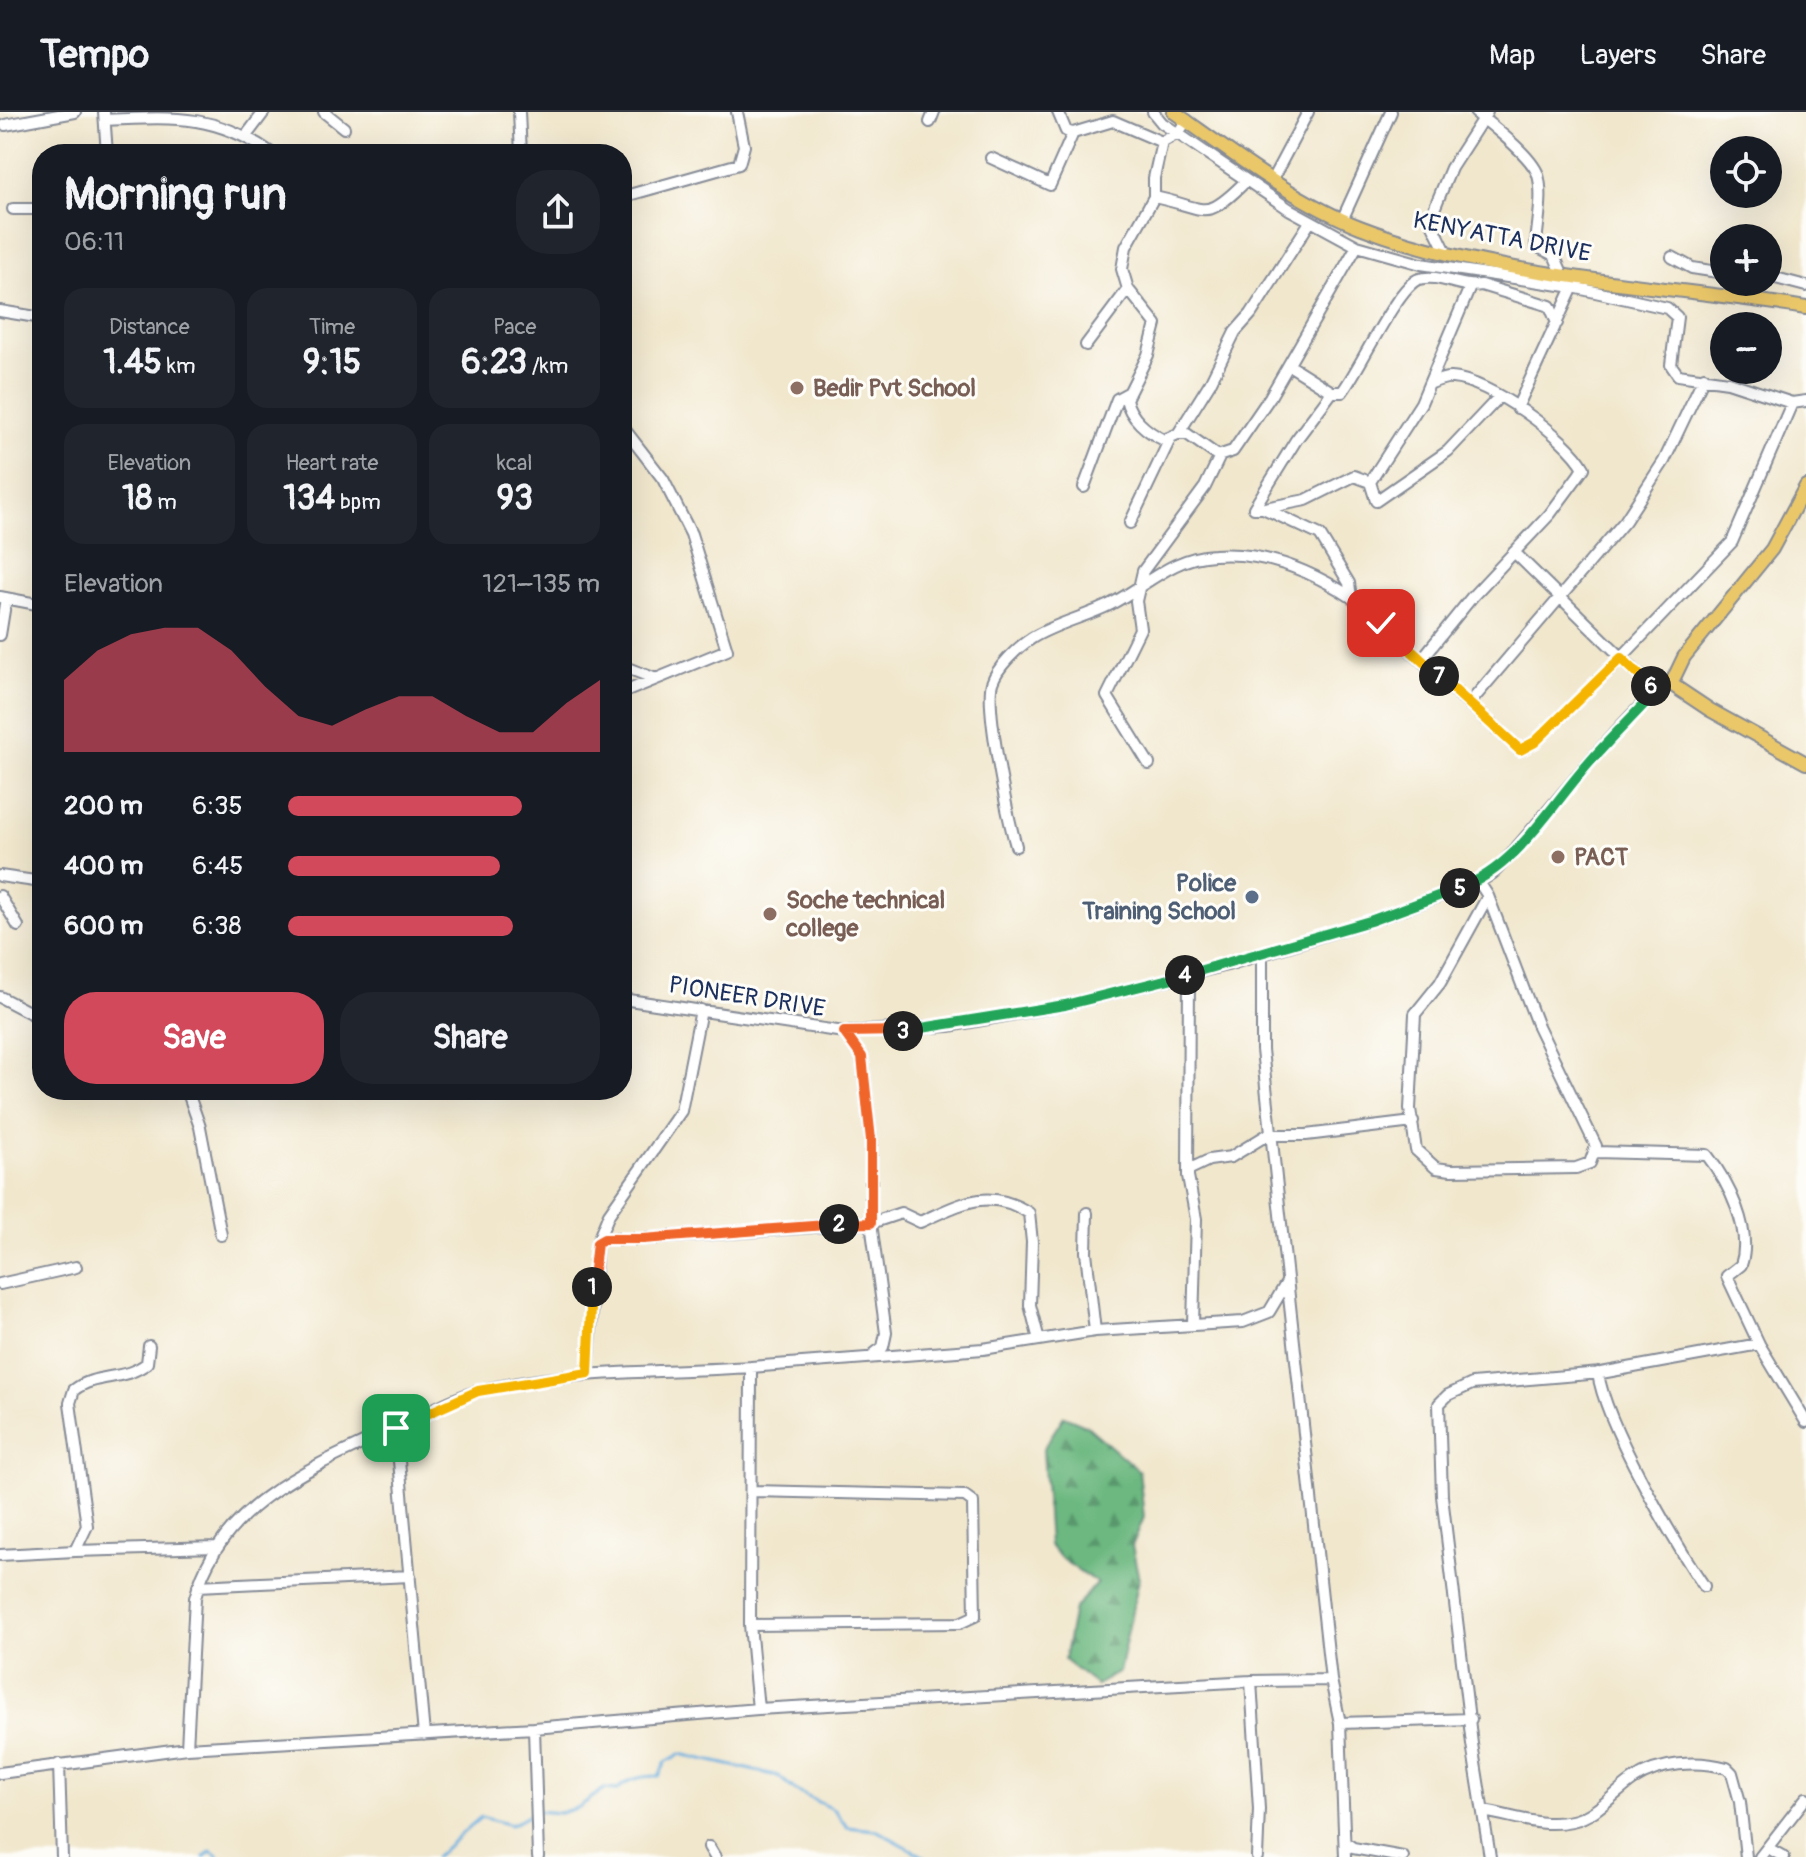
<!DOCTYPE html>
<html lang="en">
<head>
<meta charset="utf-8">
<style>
	:root { --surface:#171b24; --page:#20242c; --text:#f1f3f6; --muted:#9ea1a6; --line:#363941; --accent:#d1495b }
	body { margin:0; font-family:Pangolin,sans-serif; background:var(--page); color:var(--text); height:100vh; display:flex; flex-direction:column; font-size:30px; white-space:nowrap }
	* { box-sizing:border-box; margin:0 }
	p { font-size:26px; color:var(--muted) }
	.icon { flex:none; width:44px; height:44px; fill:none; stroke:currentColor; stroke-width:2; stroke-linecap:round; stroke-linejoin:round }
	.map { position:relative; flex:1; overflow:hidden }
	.side { position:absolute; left:32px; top:32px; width:600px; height:956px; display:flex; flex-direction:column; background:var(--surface); border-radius:32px; box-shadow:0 8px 32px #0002 }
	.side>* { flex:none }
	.buttons { position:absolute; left:1710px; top:24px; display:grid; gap:16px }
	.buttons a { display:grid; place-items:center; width:72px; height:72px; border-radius:50%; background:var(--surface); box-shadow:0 8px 32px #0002; font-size:40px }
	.pin { position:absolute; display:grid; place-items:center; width:68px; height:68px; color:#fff; margin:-34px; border-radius:16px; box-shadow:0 4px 12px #0006 }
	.km { position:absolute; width:40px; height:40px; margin:-20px; border-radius:50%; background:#222; color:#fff; font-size:22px; line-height:40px; text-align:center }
	.round { display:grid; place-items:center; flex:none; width:84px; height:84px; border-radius:32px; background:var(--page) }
	.overview { display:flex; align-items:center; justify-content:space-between; height:136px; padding:0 32px }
	h1 { font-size:44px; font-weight:800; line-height:60px }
	.metrics { display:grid; grid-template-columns:repeat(3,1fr); gap:12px; height:136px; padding:8px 32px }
	.metrics div { display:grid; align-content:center; border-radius:20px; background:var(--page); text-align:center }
	.metrics b { font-size:34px; font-weight:800 }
	.metrics small { font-size:22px; font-weight:400 }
	.metrics p { font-size:22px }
	.chart { height:224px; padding:16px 32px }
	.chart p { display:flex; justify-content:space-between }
	.chart svg { width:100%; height:144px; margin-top:8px; fill:var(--accent); opacity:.7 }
	.cta { display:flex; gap:16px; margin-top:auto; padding:16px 32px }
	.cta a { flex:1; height:92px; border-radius:32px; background:var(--accent); color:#fff; font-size:32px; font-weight:800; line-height:92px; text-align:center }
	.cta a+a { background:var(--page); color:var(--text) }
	ul { padding:0 32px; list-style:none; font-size:26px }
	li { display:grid; grid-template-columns:128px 96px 1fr; align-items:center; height:60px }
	li i { height:20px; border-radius:10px; background:var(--accent) }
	header { display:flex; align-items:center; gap:48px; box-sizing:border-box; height:112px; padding:0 40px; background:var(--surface); border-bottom:2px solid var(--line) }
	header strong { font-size:38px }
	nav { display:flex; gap:44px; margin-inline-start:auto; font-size:28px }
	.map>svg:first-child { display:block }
	.forest { fill:url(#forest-firs); stroke:#44746f; stroke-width:2 }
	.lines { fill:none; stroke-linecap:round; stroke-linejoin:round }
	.stream { stroke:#69aedf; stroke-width:3 }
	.minor-casing { stroke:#868b96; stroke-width:14 }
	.major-casing { stroke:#868b96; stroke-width:16 }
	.minor { stroke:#fff; stroke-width:10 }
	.major { stroke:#eac769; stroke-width:12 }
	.split-1-casing { stroke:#fff; stroke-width:16 }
	.split-2-casing { stroke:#fff; stroke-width:16 }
	.split-3-casing { stroke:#fff; stroke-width:16 }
	.split-4-casing { stroke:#fff; stroke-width:16 }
	.split-5-casing { stroke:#fff; stroke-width:16 }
	.split-6-casing { stroke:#fff; stroke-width:16 }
	.split-7-casing { stroke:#fff; stroke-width:16 }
	.split-8-casing { stroke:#fff; stroke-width:16 }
	.split-1 { stroke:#f5b400; stroke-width:10 }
	.split-2 { stroke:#f0652b; stroke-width:10 }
	.split-3 { stroke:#f0652b; stroke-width:10 }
	.split-4 { stroke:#22a559; stroke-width:10 }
	.split-5 { stroke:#22a559; stroke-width:10 }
	.split-6 { stroke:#22a559; stroke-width:10 }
	.split-7 { stroke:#f5b400; stroke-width:10 }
	.split-8 { stroke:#f5b400; stroke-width:10 }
	.education-dot { fill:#8d6e63; stroke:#fdfcf7; stroke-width:3 }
	.service-dot { fill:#5c6f8a; stroke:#fdfcf7; stroke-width:3 }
	.labels { text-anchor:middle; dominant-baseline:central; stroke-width:6; stroke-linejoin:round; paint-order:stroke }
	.street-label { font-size:24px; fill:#1b2f5e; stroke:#fdfcf7 }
	.education-label { font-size:24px; font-weight:bold; fill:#785e54; stroke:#fdfcf7; text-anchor:start }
	.service-label { font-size:24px; font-weight:bold; fill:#4e5e75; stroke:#fdfcf7; text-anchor:end }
</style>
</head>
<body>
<header>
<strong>Tempo</strong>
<nav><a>Map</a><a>Layers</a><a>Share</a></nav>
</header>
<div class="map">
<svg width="1806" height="1745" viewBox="0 0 1806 1745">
	<defs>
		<pattern id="forest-firs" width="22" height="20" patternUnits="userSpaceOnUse" patternTransform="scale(2)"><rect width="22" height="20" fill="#6cb880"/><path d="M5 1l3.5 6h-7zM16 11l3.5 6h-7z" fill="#58966c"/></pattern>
	</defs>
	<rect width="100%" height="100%" fill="#fdfcf7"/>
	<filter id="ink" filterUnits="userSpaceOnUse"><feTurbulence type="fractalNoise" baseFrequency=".0125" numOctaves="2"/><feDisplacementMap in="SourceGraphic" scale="16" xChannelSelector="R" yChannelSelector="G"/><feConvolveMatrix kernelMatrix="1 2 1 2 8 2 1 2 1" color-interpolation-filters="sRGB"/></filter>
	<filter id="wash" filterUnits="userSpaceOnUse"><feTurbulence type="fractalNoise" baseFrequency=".006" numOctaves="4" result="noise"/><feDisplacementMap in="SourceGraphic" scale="32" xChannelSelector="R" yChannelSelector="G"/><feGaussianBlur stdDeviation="1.8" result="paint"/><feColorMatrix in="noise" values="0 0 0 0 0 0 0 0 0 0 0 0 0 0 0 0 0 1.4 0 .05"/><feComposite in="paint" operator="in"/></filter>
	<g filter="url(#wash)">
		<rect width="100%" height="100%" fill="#f1e7cd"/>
		<path class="forest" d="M 1064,1304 L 1086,1313 L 1139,1359 L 1144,1405 L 1132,1434 L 1139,1467 L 1119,1560 L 1096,1573 L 1064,1548 L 1074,1497 L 1097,1471 L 1063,1448 L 1049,1433 L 1043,1337 Z"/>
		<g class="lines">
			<path class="stream" d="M 204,1745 L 211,1739 L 219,1745
				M 435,1745 L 481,1705 L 511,1713 L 537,1699 L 560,1701 L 579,1695 L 604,1677 L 617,1678 C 629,1666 643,1664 659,1664 L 666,1650 L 680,1642 L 778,1664 L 796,1679 L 834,1698 L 847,1715 L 876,1718 L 925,1745"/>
		</g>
	</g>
	<g filter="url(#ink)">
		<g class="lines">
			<defs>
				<path id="minor" d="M 104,0 L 107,42
					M 324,0 L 344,16
					M 519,0 L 521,42
					M 1058,0 L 1066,19 L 1073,21 L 1113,9 L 1162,30
					M 1153,0 L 1162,11 L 1289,97 L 1357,134 L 1421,152 L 1573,175 L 1667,196 L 1677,205 L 1671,253 L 1678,263 L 1728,270 L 1792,291 L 1806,289
					M 1475,0 C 1491,13 1532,44 1538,63 C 1544,85 1537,112 1536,134 L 1554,143 L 1562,161
					M 105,8 C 173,5 215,1 273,42
					M 1187,8 L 1178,21 L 1162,30 L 1154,66 L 1154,85 L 1126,135 L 1122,157 L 1128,177 L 1156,212 L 1148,243 L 1126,287 C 1130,306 1147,320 1164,328 L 1178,322 L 1210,271 L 1235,220 L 1251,202 L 1310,110
					M 930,10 L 934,0
					M 5,13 L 75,0
					M 246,24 L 264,0
					M 991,46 L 1050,73 L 1073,21
					M 1273,66 L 1308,0
					M 622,85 L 739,52 L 744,34 L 737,0
					M 1154,85 C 1208,96 1203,112 1246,69
					M 13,97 L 42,97
					M 1343,106 L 1391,0
					M 1447,142 L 1430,107 L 1451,56 L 1487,0
					M 1672,145 L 1692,156 L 1724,161
					M 1768,164 L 1806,174
					M 0,199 L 42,206
					M 1086,233 L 1128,177
					M 1289,253 L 1332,280 L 1342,280 C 1359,259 1398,173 1419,167 C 1440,161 1460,177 1481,173 L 1550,194 L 1557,211
					M 1429,272 L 1470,175
					M 1332,280 L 1296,328 L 1254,396 L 1263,396 L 1320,423 L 1349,471 L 1351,485 L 1520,638 L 1535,630 L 1621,546 L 1732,430 L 1792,291
					M 1517,296 L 1573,175
					M 622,314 L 663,367 L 691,422 L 727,538 L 622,581
					M 1178,322 L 1187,322 L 1218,344 L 1233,339 L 1270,285 L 1357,134
					M 1370,370 L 1421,291 L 1429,272 C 1436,269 1444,265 1452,266 C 1488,268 1567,325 1584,356 L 1550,402 L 1472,485 L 1421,548
					M 1370,370 L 1376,389 L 1448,339 L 1499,285
					M 1084,375 L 1117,287 L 1128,281
					M 1265,396 L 1306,388 L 1354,364 L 1370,370
					M 1130,411 L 1170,327
					M 1514,440 L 1656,579
					M 0,485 L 42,493
					M 0,523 L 6,486
					M 622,554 L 656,567
					M 1469,592 L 1625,409 L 1664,349 L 1704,265
					M 1149,652 L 1107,584 L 1140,517 L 1136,489 L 1143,459 L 1205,375 L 1220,344
					M 1016,734 C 1008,706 985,596 992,571 C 997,555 1018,535 1032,526 C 1056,511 1086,505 1111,492 C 1146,474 1172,445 1214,443 C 1263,439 1311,459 1351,485
					M 0,764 L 42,770
					M 1479,770 L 1488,784 L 1537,912 L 1596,1034 L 1590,1051 L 1576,1056 L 1451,1058 L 1436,1056 L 1416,1038 L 1410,997 L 1415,902 L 1440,871 L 1488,784
					M 0,784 L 18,814
					M 1262,841 L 1262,938 L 1331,1568 L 1340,1611 L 1345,1745
					M 1189,862 L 1188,1064 L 1196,1107 L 1193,1212
					M 0,885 L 42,907
					M 622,887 L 844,920 L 949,914 L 1065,893 L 1227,853 L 1370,809 L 1479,770 L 1493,761 C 1525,732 1642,576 1671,572
					M 844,920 L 862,945 L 871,1028 L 871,1111 L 886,1221 L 883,1235 L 874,1242
					M 187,978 L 200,1015 L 221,1123
					M 1596,1040 L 1707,1043 C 1728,1070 1753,1118 1741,1153 L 1727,1164 L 1759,1232
					M 1188,1058 L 1209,1048 L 1231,1045 L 1267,1023 L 1306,1023 L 1413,1010
					M 1087,1101 L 1086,1140 L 1095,1219
					M 597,1131 L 609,1102 L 681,999 L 701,898
					M 1287,1170 L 1269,1200 L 1243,1210 L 1095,1219 L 983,1237 L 751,1255 L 750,1513 L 758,1597 L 1251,1569 L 1331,1568
					M 0,1172 L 76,1155
					M 149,1234 L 147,1251 C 126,1269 95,1261 74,1278 L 70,1291 L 87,1414 L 75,1439 L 216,1435
					M 588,1261 L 597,1131 L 604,1127 L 643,1127 L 871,1111 L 901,1101 L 920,1110 C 959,1093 988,1074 1029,1101 L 1032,1130 L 1030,1193 L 1039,1228
					M 1598,1261 C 1605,1311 1674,1430 1704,1474
					M 396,1316 L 424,1623
					M 0,1443 L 75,1439
					M 198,1474 L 410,1464
					M 750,1513 L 960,1511 L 975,1504 L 973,1390 L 965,1384 L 753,1379
					M 1251,1569 L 1259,1697 L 1257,1745
					M 1340,1611 L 1471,1607
					M 534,1616 L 538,1745
					M 187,1636 L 195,1486 C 220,1390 314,1354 396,1316 C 422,1304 450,1286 479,1279 C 568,1257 660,1261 751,1255
					M 59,1652 L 62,1745
					M 0,1661 L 187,1636 L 534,1616 L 758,1597
					M 1483,1699 C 1516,1704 1539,1716 1572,1709 C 1596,1704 1614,1681 1633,1668 C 1659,1650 1698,1648 1727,1656 L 1732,1661 L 1740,1690 L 1746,1745
					M 1346,1731 L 1353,1736 L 1403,1745
					M 709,1735 L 715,1745
					M 1768,1736 L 1784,1745
					M 1490,1745 L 1472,1632 L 1442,1384 L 1439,1292 L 1448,1283 L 1472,1272 L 1601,1261 L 1759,1232 L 1806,1310
					M 1760,1745 L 1806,1686"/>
				<path id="major" d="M 1174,0 C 1232,41 1294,89 1360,115 C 1494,167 1663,172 1806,196
					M 1806,374 L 1772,437 L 1684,545 L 1671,572 L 1710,598 L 1806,651"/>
			</defs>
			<use href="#minor" class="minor-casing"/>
			<use href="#major" class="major-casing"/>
			<use href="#minor" class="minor"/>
			<use href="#major" class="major"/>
		</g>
	</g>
	<g class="lines" filter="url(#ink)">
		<defs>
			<path id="split-1" d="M 396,1316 L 478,1279 L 588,1261 L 592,1175"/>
			<path id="split-2" d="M 592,1175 L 597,1131 L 604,1127 L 643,1127 L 839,1112"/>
			<path id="split-3" d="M 839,1112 L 871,1111 L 871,1028 L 862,945 L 844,920 L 903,919"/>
			<path id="split-4" d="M 903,919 L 1065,893 L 1185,863"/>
			<path id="split-5" d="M 1185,863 L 1370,809 L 1460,776"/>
			<path id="split-6" d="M 1460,776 C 1516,756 1550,695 1588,652 C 1610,626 1634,604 1656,579 L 1651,574"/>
			<path id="split-7" d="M 1439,564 L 1520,638 L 1535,630 L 1621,546 L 1651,574"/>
			<path id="split-8" d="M 1381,511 L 1439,564"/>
		</defs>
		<use href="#split-1" class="split-1-casing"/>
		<use href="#split-2" class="split-2-casing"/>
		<use href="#split-3" class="split-3-casing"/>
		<use href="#split-4" class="split-4-casing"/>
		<use href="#split-5" class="split-5-casing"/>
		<use href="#split-6" class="split-6-casing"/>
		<use href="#split-7" class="split-7-casing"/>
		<use href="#split-8" class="split-8-casing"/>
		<use href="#split-1" class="split-1"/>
		<use href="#split-2" class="split-2"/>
		<use href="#split-3" class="split-3"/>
		<use href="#split-4" class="split-4"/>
		<use href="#split-5" class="split-5"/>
		<use href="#split-6" class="split-6"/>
		<use href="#split-7" class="split-7"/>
		<use href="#split-8" class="split-8"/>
	</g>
	<g class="education-dot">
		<circle cx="797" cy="276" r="8"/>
		<circle cx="1558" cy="745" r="8"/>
		<circle cx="770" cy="802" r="8"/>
	</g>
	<circle class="service-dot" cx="1252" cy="785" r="8"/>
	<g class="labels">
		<g class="street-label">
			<text transform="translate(1502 125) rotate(11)">KENYATTA DRIVE</text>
			<text transform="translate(747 885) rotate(9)">PIONEER DRIVE</text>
		</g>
		<g class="education-label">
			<text x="813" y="276">Bedir Pvt School</text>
			<text x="1574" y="745">PACT</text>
			<text x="786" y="788">Soche technical<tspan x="786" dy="28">college</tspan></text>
		</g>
		<g class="service-label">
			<text x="1236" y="771">Police<tspan x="1236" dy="28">Training School</tspan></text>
		</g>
	</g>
</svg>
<div class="buttons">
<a><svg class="icon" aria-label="locate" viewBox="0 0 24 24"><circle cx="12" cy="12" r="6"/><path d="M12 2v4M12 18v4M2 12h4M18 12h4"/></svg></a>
<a>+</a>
<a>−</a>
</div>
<div class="pin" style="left:396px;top:1316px;background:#1e9e55"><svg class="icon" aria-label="arrive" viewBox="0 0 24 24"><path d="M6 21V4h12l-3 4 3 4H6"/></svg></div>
<div class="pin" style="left:1381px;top:511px;background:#d93025"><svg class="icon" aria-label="check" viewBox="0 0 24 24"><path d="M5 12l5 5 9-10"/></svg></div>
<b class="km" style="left:592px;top:1175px">1</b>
<b class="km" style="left:839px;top:1112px">2</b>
<b class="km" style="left:903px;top:919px">3</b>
<b class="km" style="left:1185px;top:863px">4</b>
<b class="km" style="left:1460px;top:776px">5</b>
<b class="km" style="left:1651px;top:574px">6</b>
<b class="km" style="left:1439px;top:564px">7</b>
<section class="side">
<div class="overview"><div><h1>Morning run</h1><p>06:11</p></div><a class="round"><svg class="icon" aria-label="share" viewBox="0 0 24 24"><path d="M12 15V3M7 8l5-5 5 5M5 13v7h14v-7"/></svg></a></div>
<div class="metrics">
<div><p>Distance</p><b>1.45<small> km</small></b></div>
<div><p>Time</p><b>9:15</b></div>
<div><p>Pace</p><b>6:23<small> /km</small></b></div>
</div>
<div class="metrics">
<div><p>Elevation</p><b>18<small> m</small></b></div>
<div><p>Heart rate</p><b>134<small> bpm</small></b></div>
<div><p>kcal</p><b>93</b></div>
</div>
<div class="chart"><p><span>Elevation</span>121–135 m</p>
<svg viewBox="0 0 160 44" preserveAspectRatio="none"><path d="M0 44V22L10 13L20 8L30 6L40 6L50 13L60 24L70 33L80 36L90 31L100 27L110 27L120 33L130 38L140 38L150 29L160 22V44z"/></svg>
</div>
<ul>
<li><b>200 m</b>6:35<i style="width:75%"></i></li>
<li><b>400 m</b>6:45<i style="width:68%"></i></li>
<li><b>600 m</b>6:38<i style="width:72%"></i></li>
</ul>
<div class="cta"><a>Save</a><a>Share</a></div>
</section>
</div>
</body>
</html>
